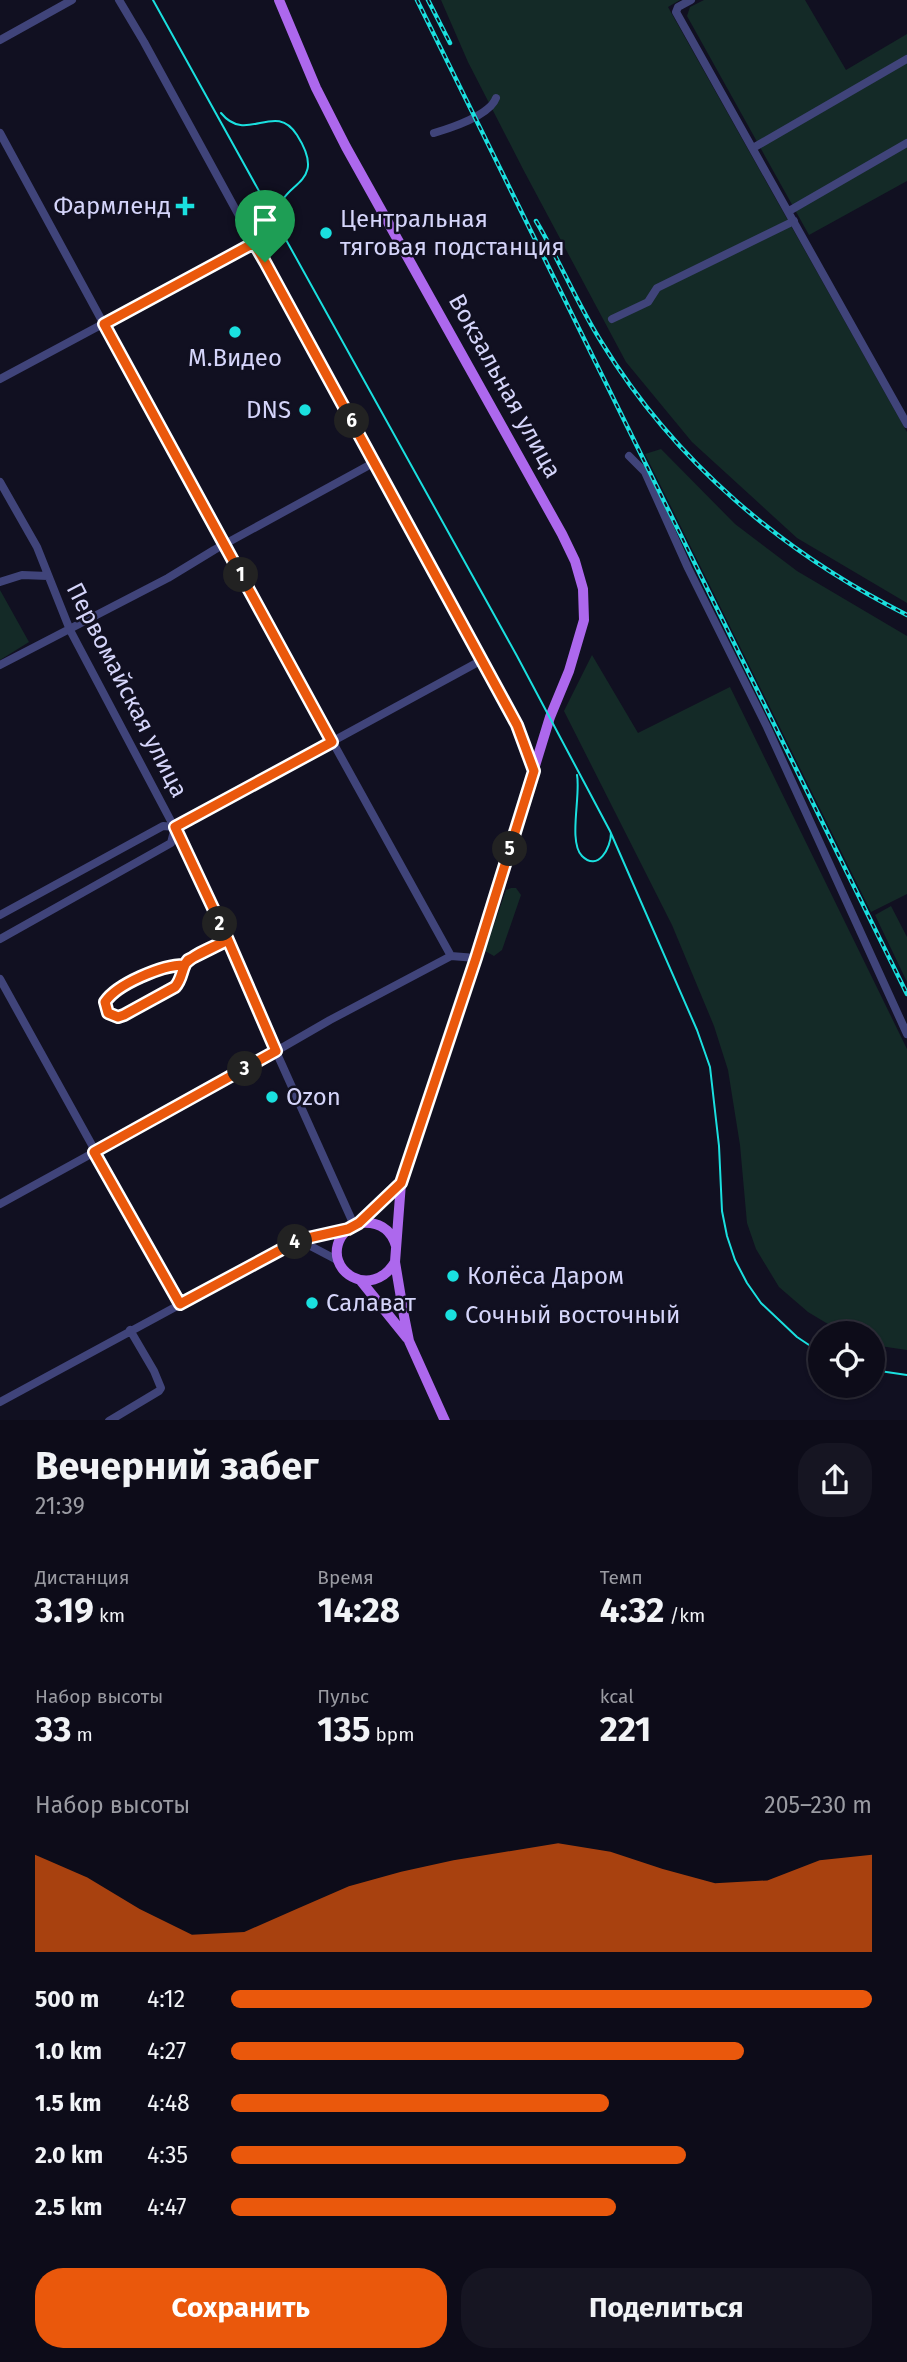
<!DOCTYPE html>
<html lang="ru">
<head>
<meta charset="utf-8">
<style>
	:root { --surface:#0d0c19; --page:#161522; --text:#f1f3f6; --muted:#9a9ba2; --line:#2d2c38; --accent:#ea580c }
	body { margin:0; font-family:"Fira Sans",sans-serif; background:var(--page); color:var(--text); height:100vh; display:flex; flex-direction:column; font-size:26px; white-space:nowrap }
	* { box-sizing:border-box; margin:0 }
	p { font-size:23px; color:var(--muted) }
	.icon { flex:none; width:38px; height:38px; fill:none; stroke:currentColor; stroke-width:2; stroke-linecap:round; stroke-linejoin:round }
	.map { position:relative; height:1420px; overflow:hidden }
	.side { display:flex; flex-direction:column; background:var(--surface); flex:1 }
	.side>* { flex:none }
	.controls { position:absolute; left:808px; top:1321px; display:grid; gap:14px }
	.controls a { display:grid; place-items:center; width:77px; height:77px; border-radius:50%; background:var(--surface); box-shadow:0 2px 5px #0004,0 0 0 2px var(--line); font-size:35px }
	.pin { position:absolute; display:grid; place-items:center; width:60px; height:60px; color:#fff; margin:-72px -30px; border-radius:50% 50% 50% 0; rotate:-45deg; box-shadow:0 0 7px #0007 }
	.pin .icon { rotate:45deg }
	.km { position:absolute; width:35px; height:35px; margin:-18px; border-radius:50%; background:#222; color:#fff; font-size:19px; line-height:35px; text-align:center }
	.round { display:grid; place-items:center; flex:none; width:74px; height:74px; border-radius:28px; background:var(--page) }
	.head { display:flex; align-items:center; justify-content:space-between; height:119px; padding:0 35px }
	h1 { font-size:38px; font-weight:700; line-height:52px }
	.stats { display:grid; grid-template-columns:repeat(3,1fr); gap:10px; height:119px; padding:7px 35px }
	.stats div { display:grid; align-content:center }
	.stats b { font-size:35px; font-weight:700 }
	.stats small { font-size:19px; font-weight:400 }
	.stats p { font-size:19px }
	.chart { height:196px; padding:14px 35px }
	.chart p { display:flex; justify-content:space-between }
	.chart svg { width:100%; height:126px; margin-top:7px; fill:var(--accent); opacity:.7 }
	.button { display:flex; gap:14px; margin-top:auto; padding:14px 35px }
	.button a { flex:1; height:80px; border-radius:28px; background:var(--accent); color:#fff; font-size:28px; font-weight:700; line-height:80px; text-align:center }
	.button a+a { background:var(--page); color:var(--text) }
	ul { padding:0 35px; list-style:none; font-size:23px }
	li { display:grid; grid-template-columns:112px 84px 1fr; align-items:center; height:52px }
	li i { height:18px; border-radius:9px; background:var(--accent) }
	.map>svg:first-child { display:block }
	.green { fill:#142a27 }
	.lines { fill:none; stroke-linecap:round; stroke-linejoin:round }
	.minor { stroke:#40447a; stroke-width:8 }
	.major { stroke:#ad68ed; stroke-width:10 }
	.tram { stroke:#1ae0df; stroke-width:2 }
	.rail-casing { stroke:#1ae0df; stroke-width:4.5 }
	.rail { stroke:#111021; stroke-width:2; stroke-dasharray:5; stroke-linecap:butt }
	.route-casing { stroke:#fff; stroke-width:14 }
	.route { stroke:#ea580c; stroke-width:9 }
	.poi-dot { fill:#1ae0df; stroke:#111021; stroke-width:2.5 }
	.labels { text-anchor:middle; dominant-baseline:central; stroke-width:5; stroke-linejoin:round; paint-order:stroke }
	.poi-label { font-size:24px; fill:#d5d5fa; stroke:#111021; text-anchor:start }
	.street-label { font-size:24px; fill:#d5d5fa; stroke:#111021 }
</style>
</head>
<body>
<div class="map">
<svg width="907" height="1421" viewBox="0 0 907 1421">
	<rect width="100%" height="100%" fill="#111021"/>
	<path class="green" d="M 441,0 L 680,0 L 668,7 L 907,432 L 907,603 L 797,538 L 692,442 L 626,362 L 524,171 L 468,62 Z
		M 704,0 L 805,0 L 846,70 L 907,34 L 907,181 L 809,235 L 687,16 L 690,7 Z
		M 661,449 L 735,524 L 797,571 L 907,636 L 907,894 L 871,912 L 645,454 Z
		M 0,590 L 29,642 L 0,660 Z
		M 592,655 L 638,733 L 730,687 L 907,1049 L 907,1350 L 873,1345 L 873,1334 L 843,1333 L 808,1312 L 779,1287 L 756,1249 L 747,1223 L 740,1145 L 728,1070 L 714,1026 L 672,925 L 564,711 Z
		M 511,888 L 516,888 L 521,895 L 502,950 L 494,956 L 485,951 L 506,890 Z
		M 891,906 L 907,937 L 907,982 L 875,915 Z"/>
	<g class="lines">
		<path class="minor" d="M 119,0 L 144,42 L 482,660 L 517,725 L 534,771
			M 691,0 L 678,7 L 676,12 L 907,424
			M 0,40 L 72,0
			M 0,133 L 221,540 L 451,956
			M 434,133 C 451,128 490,115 496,98
			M 753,148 L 907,59
			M 789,211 L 907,143
			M 612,319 L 648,302 L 657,288 L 794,221
			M 0,379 L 254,243
			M 629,456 L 645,472 L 688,568 L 767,727 L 907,1034
			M 0,482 L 37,547 L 70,630 L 181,840 L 354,1225
			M 0,582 L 22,575 L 48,576
			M 0,665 L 168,578 L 214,550 L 375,462
			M 0,915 L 163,826 L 175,827 L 482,660
			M 0,939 L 171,843 L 175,827
			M 184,965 C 162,965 117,984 105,1002 L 108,1013 L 118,1017 L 125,1015 L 175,987 C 183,978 181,968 188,960 L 228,940
			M 0,979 L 180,1304
			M 0,1204 L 233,1076 L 330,1020 L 451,956 L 476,958
			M 299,1240 L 339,1261
			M 0,1402 L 299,1240 L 347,1229
			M 109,1421 L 159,1391 L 161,1388 L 154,1371 L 130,1330"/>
		<path class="major" d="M 279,0 L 316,88 L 346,147 L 562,534 L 575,561 L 583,589 L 584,620 L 569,671 L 550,717 L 476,958 L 401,1183 L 395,1262 L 404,1316 L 409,1341 L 445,1421
			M 359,1223 C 377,1221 391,1228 396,1246
			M 395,1262 C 372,1301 322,1271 341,1237 C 346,1229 354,1226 362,1220 C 375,1209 388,1195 401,1183
			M 361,1281 L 407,1338"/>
		<path class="tram" d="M 153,0 L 517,656 L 610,831 L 697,1030 L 710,1067 L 719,1146 L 722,1211 L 727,1236 L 735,1260 L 747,1283 L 761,1303 L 797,1337 L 821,1353
			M 221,113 C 247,145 275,100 297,135 C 332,190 272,180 280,220
			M 577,775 C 581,795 568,842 582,856 C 598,872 611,848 611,833
			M 873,1370 L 907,1375"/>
		<defs>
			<path id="rail" d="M 417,0 L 907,994
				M 428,0 L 450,43
				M 536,221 C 560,261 577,304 602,343 C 675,462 783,553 907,615"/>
		</defs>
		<use href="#rail" class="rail-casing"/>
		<use href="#rail" class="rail"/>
	</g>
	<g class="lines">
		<defs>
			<path id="route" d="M 265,262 L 254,243 L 104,324 L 332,742 L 175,827 L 228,940 L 188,960 C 181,968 183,978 175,987 L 124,1015 L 118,1017 L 108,1013 L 105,1002 C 117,984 162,965 184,965 C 194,954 213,947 228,940 L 276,1051 L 94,1152 L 180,1304 L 299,1240 L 348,1229 L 359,1223 L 401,1183 L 476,958 L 534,771 L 517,725 L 265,262"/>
		</defs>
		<use href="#route" class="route-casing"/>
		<use href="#route" class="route"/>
	</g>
	<g class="poi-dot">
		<path d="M181.5 195.5h7v7h7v7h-7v7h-7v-7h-7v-7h7z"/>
		<circle cx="326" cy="233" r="7"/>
		<circle cx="235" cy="332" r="7"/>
		<circle cx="305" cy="410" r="7"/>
		<circle cx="272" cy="1097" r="7"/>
		<circle cx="453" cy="1276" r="7"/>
		<circle cx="312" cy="1303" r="7"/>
		<circle cx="451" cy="1315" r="7"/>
	</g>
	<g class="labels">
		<g class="poi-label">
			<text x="171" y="206" text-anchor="end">Фармленд</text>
			<text x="340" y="219">Центральная<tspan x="340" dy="28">тяговая подстанция</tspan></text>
			<text x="235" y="358" text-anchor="middle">М.Видео</text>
			<text x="291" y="410" text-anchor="end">DNS</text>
			<text x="286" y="1097">Ozon</text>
			<text x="467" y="1276">Колёса Даром</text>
			<text x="326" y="1303">Салават</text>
			<text x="465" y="1315">Сочный восточный</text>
		</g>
		<g class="street-label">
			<text transform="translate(505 386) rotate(61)">Вокзальная улица</text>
			<text transform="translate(127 690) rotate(63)">Первомайская улица</text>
		</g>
	</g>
</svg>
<div class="controls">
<a><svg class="icon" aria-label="locate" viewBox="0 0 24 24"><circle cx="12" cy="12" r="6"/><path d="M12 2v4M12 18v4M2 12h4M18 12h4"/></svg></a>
</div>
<div class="pin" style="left:265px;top:262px;background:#1e9e55"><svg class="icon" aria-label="arrive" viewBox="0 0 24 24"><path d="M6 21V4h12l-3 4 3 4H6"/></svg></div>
<b class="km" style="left:241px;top:575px">1</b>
<b class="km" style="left:220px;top:924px">2</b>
<b class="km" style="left:245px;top:1069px">3</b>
<b class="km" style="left:295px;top:1242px">4</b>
<b class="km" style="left:510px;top:849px">5</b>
<b class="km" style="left:352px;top:421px">6</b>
</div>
<section class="side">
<div class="head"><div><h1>Вечерний забег</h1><p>21:39</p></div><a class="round"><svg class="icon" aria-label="share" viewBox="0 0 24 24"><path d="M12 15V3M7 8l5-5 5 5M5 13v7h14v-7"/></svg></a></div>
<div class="stats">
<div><p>Дистанция</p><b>3.19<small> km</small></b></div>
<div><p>Время</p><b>14:28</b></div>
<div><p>Темп</p><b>4:32<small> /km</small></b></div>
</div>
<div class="stats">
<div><p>Набор высоты</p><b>33<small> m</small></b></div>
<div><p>Пульс</p><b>135<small> bpm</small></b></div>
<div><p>kcal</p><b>221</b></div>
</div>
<div class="chart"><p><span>Набор высоты</span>205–230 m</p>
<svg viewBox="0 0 160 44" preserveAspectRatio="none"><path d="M0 44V10L10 18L20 29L30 38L40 37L50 29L60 21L70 16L80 12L90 9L100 6L110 9L120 15L130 20L140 19L150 12L160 10V44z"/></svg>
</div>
<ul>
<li><b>500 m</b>4:12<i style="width:100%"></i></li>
<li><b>1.0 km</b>4:27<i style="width:80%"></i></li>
<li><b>1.5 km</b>4:48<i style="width:59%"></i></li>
<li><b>2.0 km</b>4:35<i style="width:71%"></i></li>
<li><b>2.5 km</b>4:47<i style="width:60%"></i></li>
</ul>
<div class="button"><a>Сохранить</a><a>Поделиться</a></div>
</section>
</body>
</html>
